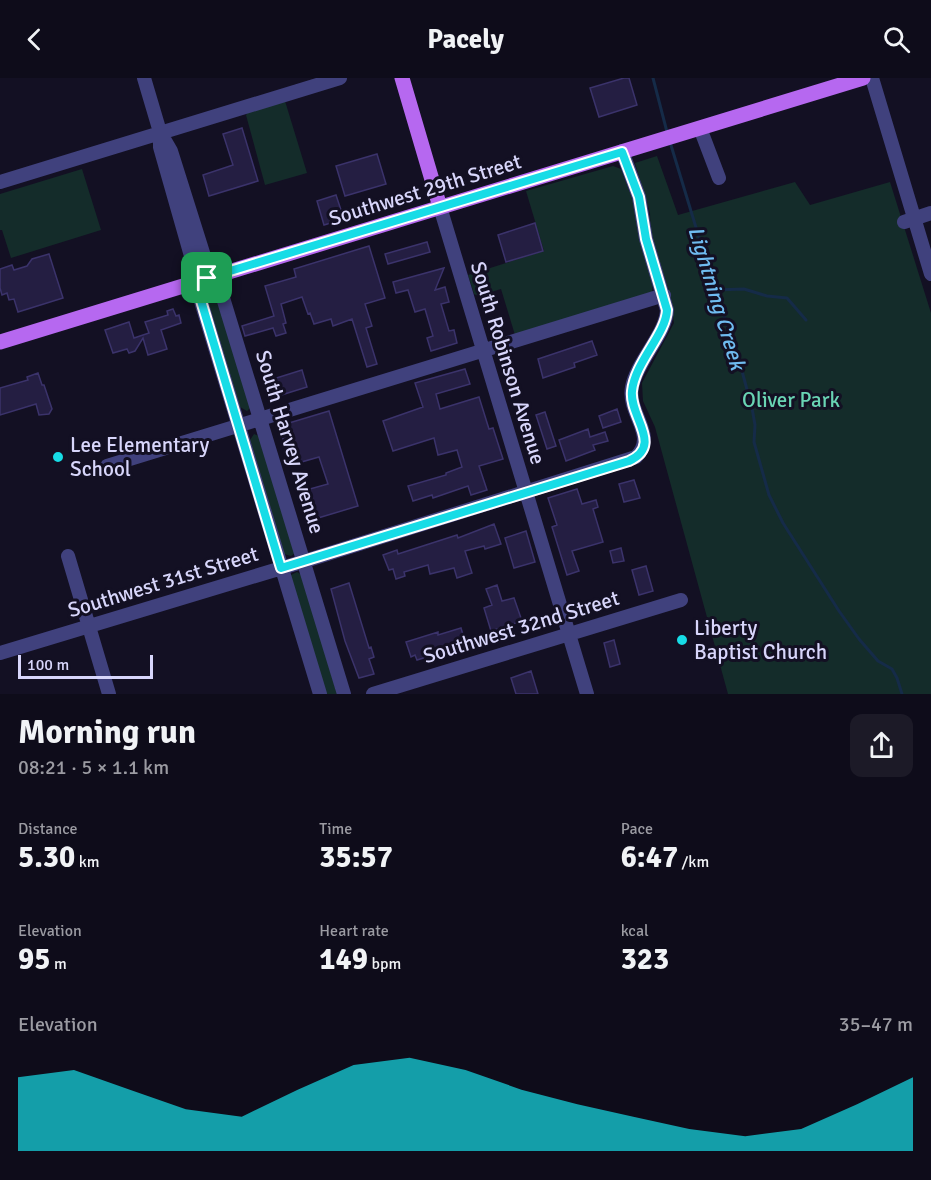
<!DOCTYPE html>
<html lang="en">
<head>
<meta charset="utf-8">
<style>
	:root { --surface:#0e0c1a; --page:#1c1a27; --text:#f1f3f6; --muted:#9b9ba2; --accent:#17dce6 }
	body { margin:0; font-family:Signika,sans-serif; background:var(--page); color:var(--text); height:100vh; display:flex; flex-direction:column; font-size:22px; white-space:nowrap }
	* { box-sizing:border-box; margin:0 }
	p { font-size:20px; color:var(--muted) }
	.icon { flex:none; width:33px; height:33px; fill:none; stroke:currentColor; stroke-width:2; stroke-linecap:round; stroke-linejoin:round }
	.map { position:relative; height:616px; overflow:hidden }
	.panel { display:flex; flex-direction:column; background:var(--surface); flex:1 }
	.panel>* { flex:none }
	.scale { position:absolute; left:18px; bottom:15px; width:135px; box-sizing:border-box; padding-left:6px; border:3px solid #d8d6fb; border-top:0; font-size:16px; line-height:21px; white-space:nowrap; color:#d8d6fb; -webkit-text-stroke:4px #131023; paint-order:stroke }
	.pin { position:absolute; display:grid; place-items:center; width:51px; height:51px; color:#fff; margin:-26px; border-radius:12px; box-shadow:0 3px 9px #0006 }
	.round { display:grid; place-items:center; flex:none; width:63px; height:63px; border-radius:12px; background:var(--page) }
	.summary { display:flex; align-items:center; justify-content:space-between; height:102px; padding:0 18px }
	h1 { font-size:33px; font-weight:700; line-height:45px }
	.figures { display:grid; grid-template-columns:repeat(3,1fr); gap:9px; height:102px; padding:6px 18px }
	.figures div { display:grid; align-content:center }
	.figures b { font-size:30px; font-weight:700 }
	.figures small { font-size:16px; font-weight:400 }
	.figures p { font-size:16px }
	.chart { height:168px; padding:12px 18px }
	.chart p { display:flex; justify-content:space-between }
	.chart svg { width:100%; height:108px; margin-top:6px; fill:var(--accent); opacity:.7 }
	header { display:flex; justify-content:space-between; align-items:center; height:78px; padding:0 18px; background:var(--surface); font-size:27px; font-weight:700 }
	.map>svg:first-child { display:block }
	.green { fill:#142c2a }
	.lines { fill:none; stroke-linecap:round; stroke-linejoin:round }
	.stream { stroke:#152b48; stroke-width:3 }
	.building { fill:#241e42; stroke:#3b336b; stroke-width:1.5 }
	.minor { stroke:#40417d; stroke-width:14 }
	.major { stroke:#b668f0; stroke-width:15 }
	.route-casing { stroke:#fff; stroke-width:12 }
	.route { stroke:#17dce6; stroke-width:8 }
	.poi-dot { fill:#17dce6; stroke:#131023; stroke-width:2 }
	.labels { text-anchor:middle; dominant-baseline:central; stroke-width:6; stroke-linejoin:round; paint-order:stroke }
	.street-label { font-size:21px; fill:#d8d6fb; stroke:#131023 }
	.park-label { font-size:21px; fill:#69d4b4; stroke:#131023 }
	.poi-label { font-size:21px; fill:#d8d6fb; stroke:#131023; text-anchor:start }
	.water-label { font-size:22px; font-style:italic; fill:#6fbbf0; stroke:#131023 }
</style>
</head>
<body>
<header><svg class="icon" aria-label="back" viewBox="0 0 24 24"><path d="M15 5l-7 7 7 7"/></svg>Pacely<svg class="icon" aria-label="search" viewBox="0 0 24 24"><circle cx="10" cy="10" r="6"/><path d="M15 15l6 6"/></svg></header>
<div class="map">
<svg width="931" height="616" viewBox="0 0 931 616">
	<rect width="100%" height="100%" fill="#131023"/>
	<path class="green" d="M 285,23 L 307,95 L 265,107 L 246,37 L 248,34 Z
		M 657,78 L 678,137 L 795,104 L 810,127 L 890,104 L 931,235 L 931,616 L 728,616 L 655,349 L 643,323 L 642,305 L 674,245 L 669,213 L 651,159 L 650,135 L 635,85 Z
		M 613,88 L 621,91 L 633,123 L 640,162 L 653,206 L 652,214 L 515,257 L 501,211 L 478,218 L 474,216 L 468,197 L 544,173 L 526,113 Z
		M 82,91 L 101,152 L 11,180 L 2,152 L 0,152 L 0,116 Z
		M 212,214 L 215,215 L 251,329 L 247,333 L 240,329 L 206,221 L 209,215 Z
		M 254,356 L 261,359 L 295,475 L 291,478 L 284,476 L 250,362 Z
		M 297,494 L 302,497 L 337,616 L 326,616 L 290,500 L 291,497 Z"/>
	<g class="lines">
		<path class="stream" d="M 653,0 L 667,54
			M 670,64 L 715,212 L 739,282 L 752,330 L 755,347 L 754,364 L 769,417 L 783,445 L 839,533 L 859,561 L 878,583 L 892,591 L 897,600 L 902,616
			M 715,212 L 744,211 L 767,218 L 787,220 L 806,242"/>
	</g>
	<path class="building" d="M 624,0 L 629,0 L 637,27 L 599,39 L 590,10 Z
		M 242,50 L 258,103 L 209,118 L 203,97 L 233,87 L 223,56 Z
		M 377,76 L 386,106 L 345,118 L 336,88 Z
		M 336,117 L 344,141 L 324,147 L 317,123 Z
		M 535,145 L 543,173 L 506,184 L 498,157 Z
		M 427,164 L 430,174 L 388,186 L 385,176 Z
		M 369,168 L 385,220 L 365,226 L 372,248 L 366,250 L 377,286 L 367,289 L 352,241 L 333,248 L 331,241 L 314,246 L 310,235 L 308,236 L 302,219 L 281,226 L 286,245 L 283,246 L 286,255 L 276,258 L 273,250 L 245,258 L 242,248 L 274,238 L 265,208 L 296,199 L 294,191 Z
		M 49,176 L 63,220 L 18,234 L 14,221 L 9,222 L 7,215 L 2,217 L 0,210 L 0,191 L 12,187 L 14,192 L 27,188 L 32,181 Z
		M 444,190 L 435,212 L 445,209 L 449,224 L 441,226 L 449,253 L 454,252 L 457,265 L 431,273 L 427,260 L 433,258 L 425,231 L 415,234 L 408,212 L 396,215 L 393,204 Z
		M 173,231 L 176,238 L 179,237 L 181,245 L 161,252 L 167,271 L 148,277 L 143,260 L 135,273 L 129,275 L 127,271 L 113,275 L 105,252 L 129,244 L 134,260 L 149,255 L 145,244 L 168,237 L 167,233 Z
		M 592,263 L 597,277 L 574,285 L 575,289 L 543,300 L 538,281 Z
		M 465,291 L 470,306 L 436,316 L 440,331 L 479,319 L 489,351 L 493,350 L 503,381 L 479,388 L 487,412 L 471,417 L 468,408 L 433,420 L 432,417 L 413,423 L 408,408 L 446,397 L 446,395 L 462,389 L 457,372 L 438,377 L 434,360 L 393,373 L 383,343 L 423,329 L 415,305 Z
		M 302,292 L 307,309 L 275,319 L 270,302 Z
		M 38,295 L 42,307 L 44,307 L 52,331 L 49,336 L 39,337 L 36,326 L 0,337 L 0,310 L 28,302 L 27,299 Z
		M 617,331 L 621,344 L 603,350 L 599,338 Z
		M 329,333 L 358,428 L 308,443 L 299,414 L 328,406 L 319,379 L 291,387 L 279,348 Z
		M 545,334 L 556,368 L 547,371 L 536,337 Z
		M 588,351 L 590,359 L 605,354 L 608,363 L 593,367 L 595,372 L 566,383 L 559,362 Z
		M 634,402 L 640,420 L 624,424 L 619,406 Z
		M 577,411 L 582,426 L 596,422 L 598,429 L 593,431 L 603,464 L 572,473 L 579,493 L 567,497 L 552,449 L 557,447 L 548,420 Z
		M 494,446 L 501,466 L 485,471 L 484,468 L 465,473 L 472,495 L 457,500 L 454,490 L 430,496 L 428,487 L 404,494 L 405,498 L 396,501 L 393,491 L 389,492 L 383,477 L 397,472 L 398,476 L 457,457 L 458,460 Z
		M 526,453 L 535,484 L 514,490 L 505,460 Z
		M 621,470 L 624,483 L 613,485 L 610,473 Z
		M 646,488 L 653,513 L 639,517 L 632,492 Z
		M 349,505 L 369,570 L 371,569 L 374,579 L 369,581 L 374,596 L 359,600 L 345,563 L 331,511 Z
		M 497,507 L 502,523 L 514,520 L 522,543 L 491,553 L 484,530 L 492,527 L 486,511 Z
		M 461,550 L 466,567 L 417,582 L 415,577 L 411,579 L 406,564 L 438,554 L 438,557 Z
		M 614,562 L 620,586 L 610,589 L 604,565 Z
		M 531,593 L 538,616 L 516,616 L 511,600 Z"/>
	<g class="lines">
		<path class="minor" d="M 144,0 L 160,54 L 171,73 L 205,181 L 207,200 L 199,217 L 320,616
			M 872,0 L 931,196
			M 700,50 L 719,100
			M 160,59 L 160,69 L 193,185 L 207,200 L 220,210 L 344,616
			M 0,104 L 340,0
			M 440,129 L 587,616
			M 904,144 L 931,135
			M 107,388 L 664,217
			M 68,478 L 109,616
			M 0,575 L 305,483 L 636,379 C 658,357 627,336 632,309 C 637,283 666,256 667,232 L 646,161 L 639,119 L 622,73
			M 373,616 L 681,522"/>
		<path class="major" d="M 402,0 L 440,129
			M 0,264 L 863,0"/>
	</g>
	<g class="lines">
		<defs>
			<path id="route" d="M 622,74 L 639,119 L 646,161 L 667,232 C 666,256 635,284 632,313 C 629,339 664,367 629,383 L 281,490 L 199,216 L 207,200 Z"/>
		</defs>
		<use href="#route" class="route-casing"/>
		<use href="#route" class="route"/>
	</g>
	<g class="poi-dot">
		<circle cx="58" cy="379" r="6"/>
		<circle cx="682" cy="562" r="6"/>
	</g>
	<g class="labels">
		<g class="street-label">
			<text transform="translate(425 112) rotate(-17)">Southwest 29th Street</text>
			<text transform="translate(508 285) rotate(73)">South Robinson Avenue</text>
			<text transform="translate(290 364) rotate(73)">South Harvey Avenue</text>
			<text transform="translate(163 504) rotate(-17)">Southwest 31st Street</text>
			<text transform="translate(521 549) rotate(-17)">Southwest 32nd Street</text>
		</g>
		<g class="park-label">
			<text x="791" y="322">Oliver Park</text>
		</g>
		<g class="poi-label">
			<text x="70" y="367">Lee Elementary<tspan x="70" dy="24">School</tspan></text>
			<text x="694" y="550">Liberty<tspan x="694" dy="24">Baptist Church</tspan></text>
		</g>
		<g class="water-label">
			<text transform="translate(717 220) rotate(73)">Lightning Creek</text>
		</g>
	</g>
</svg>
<div class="scale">100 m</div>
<div class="pin" style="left:207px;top:200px;background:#1e9e55"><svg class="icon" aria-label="arrive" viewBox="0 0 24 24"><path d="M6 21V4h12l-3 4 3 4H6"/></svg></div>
</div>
<section class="panel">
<div class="summary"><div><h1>Morning run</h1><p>08:21 · 5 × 1.1 km</p></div><a class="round"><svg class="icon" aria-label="share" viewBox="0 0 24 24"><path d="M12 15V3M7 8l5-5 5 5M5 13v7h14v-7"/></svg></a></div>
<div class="figures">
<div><p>Distance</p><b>5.30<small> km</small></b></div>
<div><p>Time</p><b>35:57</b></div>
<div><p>Pace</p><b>6:47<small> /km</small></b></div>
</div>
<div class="figures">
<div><p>Elevation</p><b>95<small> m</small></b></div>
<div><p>Heart rate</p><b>149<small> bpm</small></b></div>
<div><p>kcal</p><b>323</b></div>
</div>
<div class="chart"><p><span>Elevation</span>35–47 m</p>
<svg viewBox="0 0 160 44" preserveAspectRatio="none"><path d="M0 44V14L10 11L20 19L30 27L40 30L50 19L60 9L70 6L80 11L90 19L100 25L110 30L120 35L130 38L140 35L150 25L160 14V44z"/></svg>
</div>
</section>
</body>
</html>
